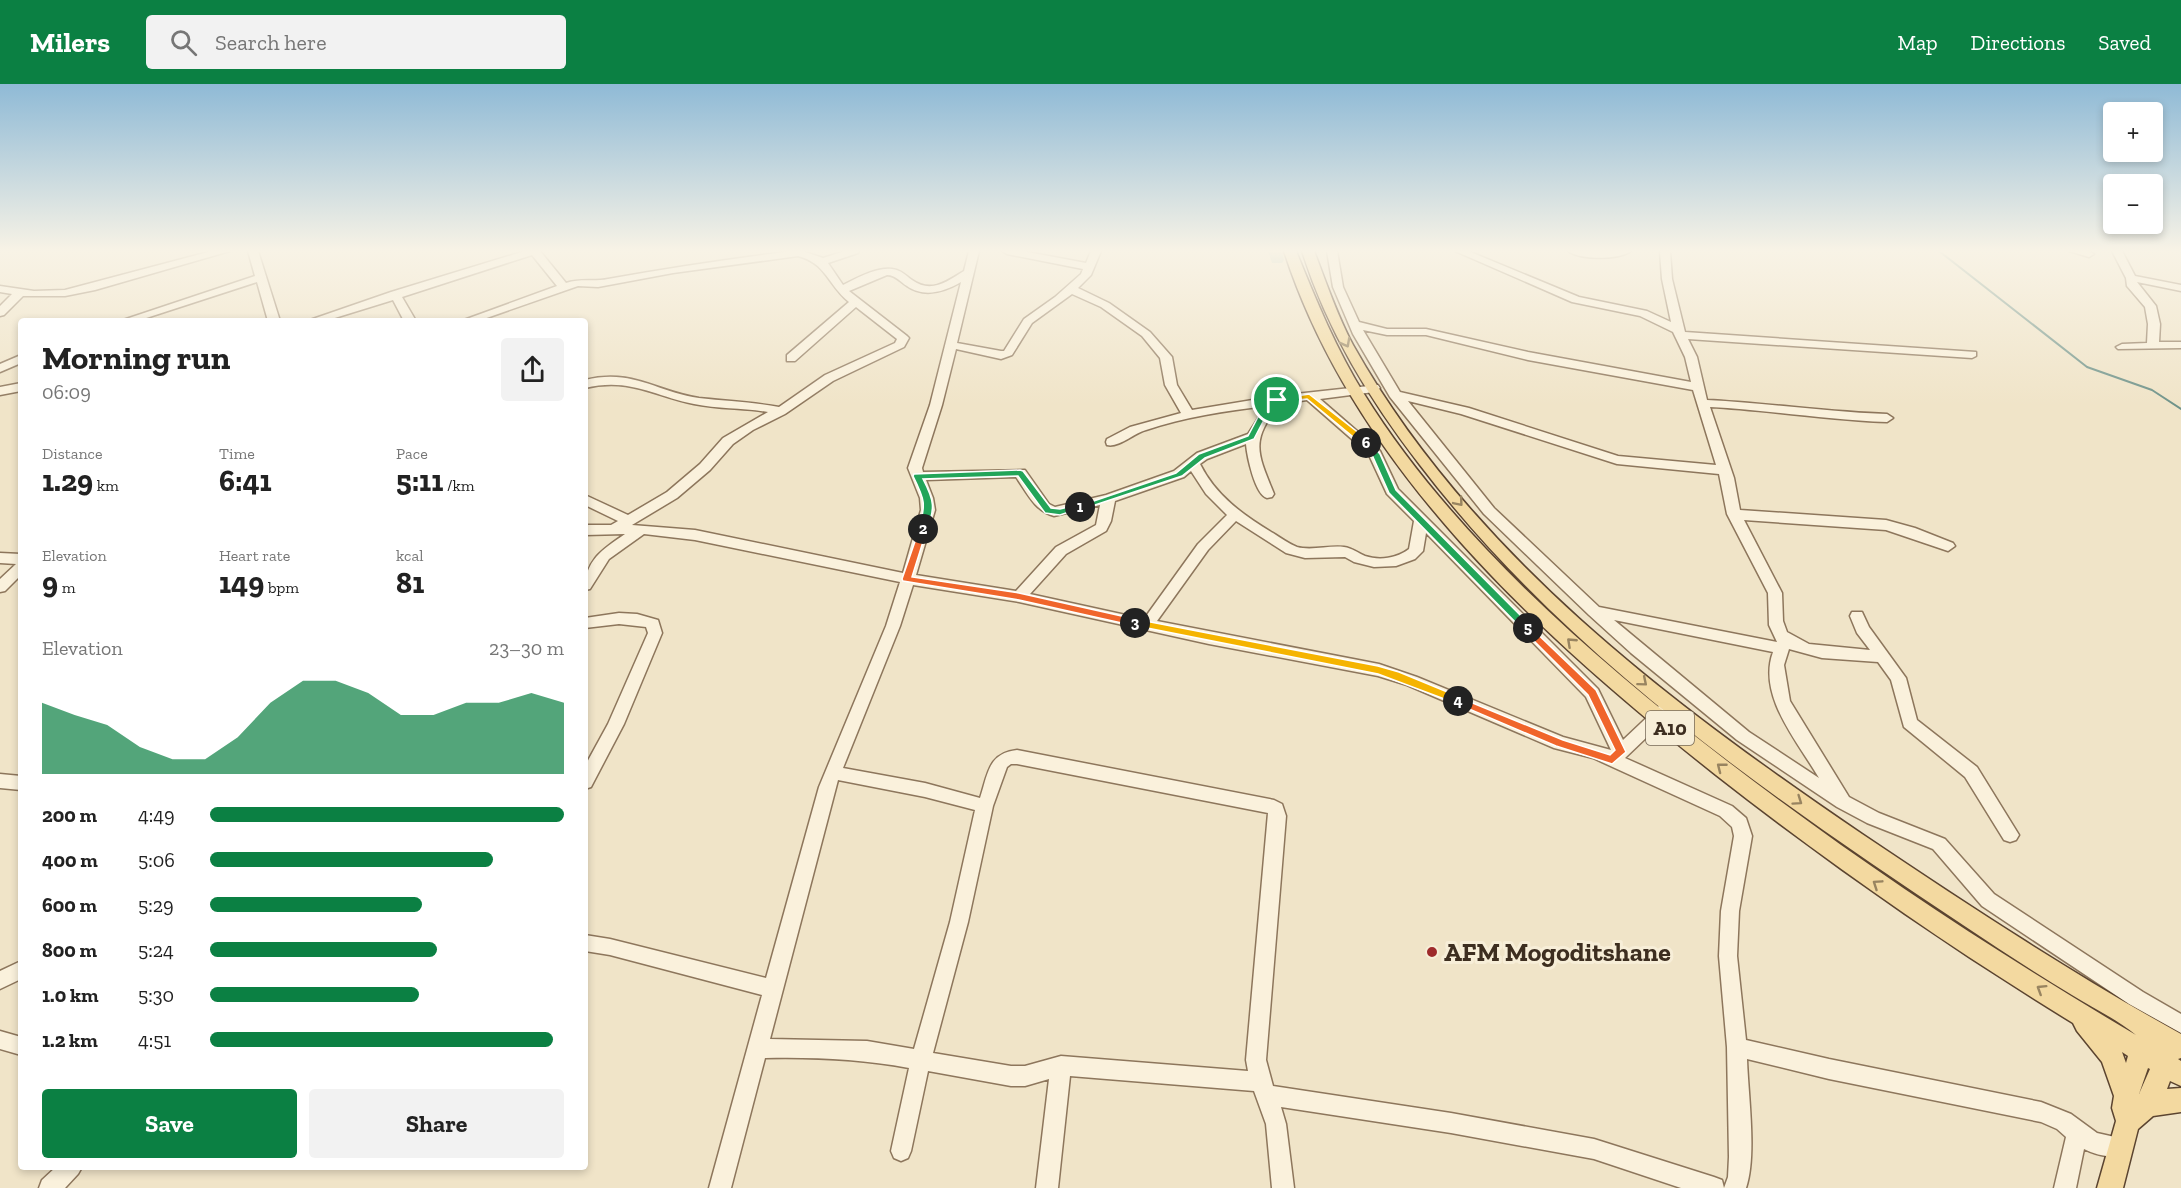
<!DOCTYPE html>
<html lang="en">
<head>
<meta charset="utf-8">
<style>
	:root { --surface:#fff; --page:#f2f2f2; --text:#222; --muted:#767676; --accent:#0b8043 }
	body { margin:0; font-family:"Zilla Slab",serif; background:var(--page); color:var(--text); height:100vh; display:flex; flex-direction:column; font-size:22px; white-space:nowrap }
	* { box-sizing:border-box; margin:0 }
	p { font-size:20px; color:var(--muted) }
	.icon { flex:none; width:33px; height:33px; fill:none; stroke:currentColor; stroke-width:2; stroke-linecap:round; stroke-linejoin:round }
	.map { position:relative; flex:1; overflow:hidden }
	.side { position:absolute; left:18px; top:234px; width:570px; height:852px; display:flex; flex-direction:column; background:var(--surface); border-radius:6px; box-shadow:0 3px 9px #0003 }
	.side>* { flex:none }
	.buttons { position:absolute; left:2103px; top:18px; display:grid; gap:12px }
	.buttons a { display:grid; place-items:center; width:60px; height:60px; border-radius:6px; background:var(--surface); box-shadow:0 3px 9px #0003; font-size:30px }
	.pin { position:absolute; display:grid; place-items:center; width:51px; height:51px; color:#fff; margin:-26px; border:3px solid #fff; border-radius:50%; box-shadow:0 2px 6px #0007 }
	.km { position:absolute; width:30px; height:30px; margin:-15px; border-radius:50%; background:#222; color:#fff; font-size:16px; line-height:30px; text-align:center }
	.round { display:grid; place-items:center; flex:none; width:63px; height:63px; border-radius:6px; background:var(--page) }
	.headline { display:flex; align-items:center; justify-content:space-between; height:102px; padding:0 24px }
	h1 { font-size:33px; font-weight:700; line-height:45px }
	.stats { display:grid; grid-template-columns:repeat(3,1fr); gap:9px; height:102px; padding:6px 24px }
	.stats div { display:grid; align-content:center }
	.stats b { font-size:30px; font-weight:700 }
	.stats small { font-size:16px; font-weight:400 }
	.stats p { font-size:16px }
	.chart { height:168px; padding:12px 24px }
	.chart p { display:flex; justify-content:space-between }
	.chart svg { width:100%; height:108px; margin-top:6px; fill:var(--accent); opacity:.7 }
	.cta { display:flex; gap:12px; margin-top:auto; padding:12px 24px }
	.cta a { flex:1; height:69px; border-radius:6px; background:var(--accent); color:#fff; font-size:24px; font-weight:700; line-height:69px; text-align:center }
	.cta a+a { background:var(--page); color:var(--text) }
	ul { padding:0 24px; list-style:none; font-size:20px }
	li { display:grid; grid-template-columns:96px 72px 1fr; align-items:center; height:45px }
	li i { height:15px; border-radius:8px; background:var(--accent) }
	header { display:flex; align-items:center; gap:36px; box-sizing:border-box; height:84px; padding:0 30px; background:var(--accent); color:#fff }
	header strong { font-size:28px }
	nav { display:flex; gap:33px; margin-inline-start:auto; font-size:21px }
	.search { width:420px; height:54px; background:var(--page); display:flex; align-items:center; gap:15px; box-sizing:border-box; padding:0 21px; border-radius:6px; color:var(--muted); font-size:22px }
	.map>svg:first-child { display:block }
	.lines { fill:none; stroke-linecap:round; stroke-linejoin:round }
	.stream { stroke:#6f938a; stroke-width:2 }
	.river { fill:#a9c4bc; fill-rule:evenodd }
	.minor-casing { stroke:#8d765c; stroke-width:3 }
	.major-casing { stroke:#5b4430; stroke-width:3 }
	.minor { fill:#faf1dc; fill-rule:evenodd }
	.major { fill:#f3d9a0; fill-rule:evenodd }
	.oneway { stroke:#988460 }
	.split-1 { fill:#22a559; stroke:#fff; stroke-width:1.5 }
	.split-2 { fill:#22a559; stroke:#fff; stroke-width:1.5 }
	.split-3 { fill:#f0652b; stroke:#fff; stroke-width:1.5 }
	.split-4 { fill:#f5b400; stroke:#fff; stroke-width:1.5 }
	.split-5 { fill:#f0652b; stroke:#fff; stroke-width:1.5 }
	.split-6 { fill:#22a559; stroke:#fff; stroke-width:1.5 }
	.split-7 { fill:#f5b400; stroke:#fff; stroke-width:1.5 }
	.poi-dot { fill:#9e2a2b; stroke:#f7eed8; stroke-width:2 }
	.labels { text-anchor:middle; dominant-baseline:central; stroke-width:6; stroke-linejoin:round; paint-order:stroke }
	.shield { fill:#f7eed8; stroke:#756857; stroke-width:1.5 }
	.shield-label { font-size:20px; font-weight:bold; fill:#3d2e20 }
	.near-poi-label { font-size:26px; font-weight:bold; fill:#3d2e20; stroke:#f7eed8; text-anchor:start }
</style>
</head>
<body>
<header>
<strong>Milers</strong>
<div class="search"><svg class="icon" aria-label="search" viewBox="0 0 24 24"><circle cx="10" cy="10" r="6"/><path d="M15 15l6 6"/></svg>Search here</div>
<nav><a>Map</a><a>Directions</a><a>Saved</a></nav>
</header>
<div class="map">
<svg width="2181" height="1104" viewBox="0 0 2181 1104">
	<rect width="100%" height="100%" fill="#f0e4c8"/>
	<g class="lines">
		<path class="stream" d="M 1939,167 L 2087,283 L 2152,306 L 2181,325"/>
		<path class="river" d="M 1268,167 L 1282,167 L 1284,176 L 1282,179 L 1272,179 Z"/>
		<defs>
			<path id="minor" d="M 212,167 L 230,167 L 95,206 L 65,212 L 23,212 L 4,231 L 0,232 L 0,222 L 12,210 L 0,208 L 0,202 L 34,207 L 65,206 Z
				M 248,167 L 258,167 L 280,237 L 268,237 L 257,198 L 137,237 L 120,237 L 255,192 Z
				M 525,167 L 540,167 L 566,199 C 580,194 594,198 608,195 C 669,184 730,175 792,167 L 802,167 L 823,174 L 845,167 L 859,167 L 858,169 L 828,179 L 843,201 C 857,194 876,183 892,185 C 901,186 905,191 912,196 C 931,210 948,197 964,187 L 969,167 L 979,167 L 957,259 L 1001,267 L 1004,267 L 1024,235 L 1055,213 L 1081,190 L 1083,185 L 1007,170 L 1002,167 L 1022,167 L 1086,179 L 1091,167 L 1101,167 L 1091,191 L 1078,204 L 1109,219 L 1150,248 L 1172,273 L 1177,301 L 1192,326 L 1277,312 L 1378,301 L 1380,304 L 1374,308 L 1320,315 L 1380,367 L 1398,405 L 1598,605 L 1623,656 L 1659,622 L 1671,622 L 1673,626 L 1671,630 L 1625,674 L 1732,722 L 1746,734 L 1752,752 L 1739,827 L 1737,872 L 1746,956 L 1829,975 L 2041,1018 L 2071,1030 L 2097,1049 L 2128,1056 L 2131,1063 L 2128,1070 C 2115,1076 2096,1071 2084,1065 L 2076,1104 L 2054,1104 L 2066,1053 L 2057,1045 L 2041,1038 L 1829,995 L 1747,975 C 1748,1010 1757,1072 1746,1104 L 1681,1104 L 1594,1075 L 1451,1049 L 1281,1023 L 1286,1040 L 1294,1104 L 1272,1104 L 1266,1040 L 1254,1007 L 1070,992 L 1058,1104 L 1036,1104 L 1049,995 L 1025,1002 L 1011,1002 L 928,987 L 911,1067 L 908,1074 L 901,1077 L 894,1074 L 891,1067 L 909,984 C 861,975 814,973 765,974 L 731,1104 L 709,1104 L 762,911 L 610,871 L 585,867 L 585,851 L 610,855 L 766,894 L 819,703 L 886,542 L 900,498 L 695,456 L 644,450 L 609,475 L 590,505 L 585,506 C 585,476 602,466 625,450 L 585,451 L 585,441 L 611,441 L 618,437 L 585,421 L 585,411 L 628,431 L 667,408 L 700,380 L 723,354 L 768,328 C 744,324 718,325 694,320 C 654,312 629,293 585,304 L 585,296 C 632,284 657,308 699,314 C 726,317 752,318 779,323 L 825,291 L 895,259 L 897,255 L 856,223 L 795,277 L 787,277 L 787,271 L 849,218 C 828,201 826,179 798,172 L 673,189 L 598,203 L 578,202 L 478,237 L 461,237 L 557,202 L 532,171 L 402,213 L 416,237 L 404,237 L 393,216 L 325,237 L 307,237 L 391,208 ZM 887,191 C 896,191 900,198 907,202 C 924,214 944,208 961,198 L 930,321 L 908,384 L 920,414 L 921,426 L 903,489 L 695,446 L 632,441 L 677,414 L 710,386 L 733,360 L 753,346 L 785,330 L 833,297 L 904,263 L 909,254 L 907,252 L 849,207 ZM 1072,210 L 1101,223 L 1142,252 L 1160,274 L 1165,301 L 1181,329 L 1130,343 L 1107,355 L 1106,358 L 1107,361 C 1119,364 1134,349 1146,346 C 1184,333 1226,327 1266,322 L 1248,350 L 1197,369 L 1174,387 L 1106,411 L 1055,423 L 1049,420 L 1025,386 L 923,388 L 922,384 L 942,321 L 956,265 L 1001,275 L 1012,271 L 1032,239 ZM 1307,316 L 1362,364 L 1369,371 L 1387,410 L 1414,437 L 1409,465 C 1397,474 1380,477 1365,472 C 1358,469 1352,464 1344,463 C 1329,461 1312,467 1297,463 C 1289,460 1281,454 1273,449 C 1243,431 1216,412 1200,380 L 1207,375 L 1246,360 C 1247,372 1255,411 1267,414 L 1272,413 L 1274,410 C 1257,368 1250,357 1280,320 ZM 1191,387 L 1206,410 L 1227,431 L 1198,460 L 1144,535 L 1030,510 L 1066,470 L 1106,447 L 1111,437 L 1115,417 L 1184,393 ZM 1016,393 C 1027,409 1035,427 1054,432 L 1100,421 L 1096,441 L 1056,463 L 1016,507 L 916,491 L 935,426 L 933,414 L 926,396 ZM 1236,437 L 1286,469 L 1305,474 L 1345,473 L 1354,478 L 1374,483 L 1396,482 L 1415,475 L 1423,467 L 1426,449 L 1586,613 L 1611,666 L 1563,653 L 1417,593 L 1379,580 L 1157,537 L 1208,466 ZM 913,501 L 1019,518 L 1209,560 L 1378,592 L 1407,601 L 1554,664 L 1593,674 L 1720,732 L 1732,743 L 1734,752 L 1721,827 L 1719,872 L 1727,963 L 1729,1073 L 1728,1093 L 1724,1104 L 1722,1096 L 1714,1093 L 1594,1055 L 1451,1029 L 1273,1002 L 1266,976 L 1286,732 L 1282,720 L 1274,716 L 1017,666 C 988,669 988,690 980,714 L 925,699 L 843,684 L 900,542 ZM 1011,680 L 1017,680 L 1268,729 L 1246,976 L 1248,987 L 1061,972 L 1025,982 L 1011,982 L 933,969 L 968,838 L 993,722 L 1007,683 ZM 838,696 L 925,713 L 975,726 L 950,838 L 914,965 L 867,957 L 770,955 Z
				M 1327,167 L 1337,167 L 1343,203 L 1359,238 L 1387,245 L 1426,245 L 1528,268 L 1691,298 L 1685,273 L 1673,248 L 1640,232 L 1572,218 L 1455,167 L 1468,167 L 1579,213 L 1647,227 L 1671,238 L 1662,195 L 1660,167 L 1670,167 L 1672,195 L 1685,248 L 1976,268 L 1976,272 L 1972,274 L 1688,255 L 1697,273 L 1707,316 C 1768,319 1827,328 1887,330 L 1893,334 L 1887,338 C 1827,336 1769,326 1710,323 L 1734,394 L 1740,426 L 1886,436 L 1915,444 L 1953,459 L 1955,462 L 1948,467 L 1886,446 L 1744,436 L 1782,509 L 1783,537 L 1787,548 L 1809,560 L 1870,566 L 1857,549 L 1850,532 L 1852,528 L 1862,528 L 1869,543 L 1906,594 L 1917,636 L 1977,683 L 2019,751 L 2016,756 L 2010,758 L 2004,756 L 1965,693 L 1904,643 L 1891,596 L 1878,578 L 1822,574 L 1789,565 L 1784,581 L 1790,617 L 1849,713 L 1879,729 L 1945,755 L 1994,810 L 2143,908 L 2181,930 L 2181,949 L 2129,920 L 1982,822 L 1933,765 L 1867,739 L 1837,723 L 1737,656 L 1631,569 L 1589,531 L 1484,430 L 1390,313 L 1353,250 L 1333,203 ZM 1363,246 L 1387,251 L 1426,251 L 1528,276 L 1693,306 L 1716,381 L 1618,372 L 1469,324 L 1400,308 ZM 1408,317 L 1461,330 L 1617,380 L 1719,390 L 1727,430 L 1768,509 L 1769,541 L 1777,558 L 1599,523 L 1494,424 ZM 1614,536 L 1773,568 C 1757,612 1798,658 1819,694 L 1749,648 Z
				M 1568,167 L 1631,167 C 1619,176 1580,176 1568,167 Z
				M 2069,167 L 2088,167 L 2094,170 L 2089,173 Z
				M 2112,167 L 2122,167 L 2135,192 L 2181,201 L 2181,207 L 2137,198 L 2156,222 L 2160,240 L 2159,258 L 2181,258 L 2181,264 L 2118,265 L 2116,263 L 2122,260 L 2147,259 L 2148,240 L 2145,223 L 2127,202 L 2126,194 Z
				M 21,271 L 21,279 L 0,288 L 0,280 Z
				M 21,299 L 21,307 L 0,311 L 0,303 Z
				M 0,469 L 21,470 L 21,491 L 5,507 L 0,508 L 0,495 L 16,480 L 0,479 Z
				M 619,529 L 637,530 L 658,536 L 662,549 L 624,640 L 591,703 L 585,705 L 585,682 L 608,640 L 648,549 L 646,543 L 619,540 L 585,544 L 585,534 Z
				M 0,690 L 21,692 L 21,706 L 0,704 Z
				M 21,877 L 21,895 L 0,905 L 0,887 Z
				M 0,947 L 21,953 L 21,971 L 0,965 Z
				M 56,1083 L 82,1083 L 78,1090 L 65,1104 L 39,1104 L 42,1096 Z"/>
			<path id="major" d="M 1284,167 L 1296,167 C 1316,216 1336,265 1364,310 C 1452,451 1591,572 1722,673 C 1854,775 1992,866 2136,951 C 2118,936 2093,924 2072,911 C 2035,889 1999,865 1963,841 C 1766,710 1565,571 1420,381 C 1369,315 1327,246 1302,167 L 1314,167 C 1326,198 1337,231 1353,261 C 1469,468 1669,619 1862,750 C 1966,820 2071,889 2181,950 L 2181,974 L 2178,975 L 2181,977 L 2181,1002 L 2170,997 L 2167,1005 L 2181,1004 L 2181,1028 L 2153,1032 L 2138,1045 L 2123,1104 L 2097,1104 L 2116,1037 L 2112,1024 L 2114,1012 L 2102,978 L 2077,947 L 2073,939 C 1949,863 1831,781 1716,691 C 1542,553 1354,384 1284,167 ZM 2122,968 L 2128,972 L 2126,979 ZM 2148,984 L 2150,985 L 2139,1010 Z"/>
		</defs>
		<use href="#minor" class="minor-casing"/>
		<use href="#major" class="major-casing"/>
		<use href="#minor" class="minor"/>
		<use href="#major" class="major"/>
	</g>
	<defs><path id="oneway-chevron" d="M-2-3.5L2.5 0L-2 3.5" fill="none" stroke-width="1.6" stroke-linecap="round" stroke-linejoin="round" transform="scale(1.5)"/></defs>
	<g class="oneway">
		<use href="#oneway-chevron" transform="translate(1346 259) rotate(62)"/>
		<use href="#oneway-chevron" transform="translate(1459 418) rotate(50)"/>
		<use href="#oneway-chevron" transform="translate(1571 558) rotate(-137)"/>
		<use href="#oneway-chevron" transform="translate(1643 598) rotate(40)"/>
		<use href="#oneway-chevron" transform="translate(1721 683) rotate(-142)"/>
		<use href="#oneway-chevron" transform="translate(1798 717) rotate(35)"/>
		<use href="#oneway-chevron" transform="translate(1877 800) rotate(-146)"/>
		<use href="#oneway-chevron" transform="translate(2041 905) rotate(-148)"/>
	</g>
	<linearGradient id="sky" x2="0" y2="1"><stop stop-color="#8fbad6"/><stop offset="0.52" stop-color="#f8f3e6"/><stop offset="1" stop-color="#f8f3e6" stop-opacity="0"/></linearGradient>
	<rect width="2181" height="321" fill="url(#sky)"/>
	<path class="split-1" d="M 1274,314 L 1281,316 L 1264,336 L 1254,355 L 1205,374 L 1182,392 L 1083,425 L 1076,423 L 1176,389 L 1199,370 L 1248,352 L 1258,333 Z"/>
	<path class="split-2" d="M 1020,386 L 1023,387 L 1051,424 L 1060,425 L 1080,420 L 1084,423 L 1060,431 L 1045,429 L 1018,392 L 923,395 C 934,416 936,424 926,448 L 919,445 C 926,420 925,416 913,392 L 914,390 Z"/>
	<path class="split-3" d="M 920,443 L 927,445 L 912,493 L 1019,509 L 1135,535 L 1140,539 L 1135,542 L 1019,516 L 903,497 L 902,495 Z"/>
	<path class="split-4" d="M 1135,535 L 1378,582 L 1399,588 L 1462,614 L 1463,617 L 1462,619 L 1455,619 L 1378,590 L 1132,541 L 1131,539 Z"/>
	<path class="split-5" d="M 1528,541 L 1596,606 L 1626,668 L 1612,680 L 1556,662 L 1455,619 L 1455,614 L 1458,613 L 1563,656 L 1610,671 L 1615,666 L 1588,611 L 1524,547 L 1524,542 Z"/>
	<path class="split-6" d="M 1363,357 L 1369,357 L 1380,370 L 1396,406 L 1531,542 L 1531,547 L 1524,547 L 1389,409 L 1372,371 L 1362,359 Z"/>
	<path class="split-7" d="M 1309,310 L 1369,357 L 1369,361 L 1363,361 L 1307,315 L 1277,318 L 1273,316 Z"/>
	<circle class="poi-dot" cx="1432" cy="868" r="6"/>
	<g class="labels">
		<rect class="shield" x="1646" y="627" width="48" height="34" rx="4.5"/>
		<g class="shield-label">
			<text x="1670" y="644">A10</text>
		</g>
		<g class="near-poi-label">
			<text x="1444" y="868">AFM Mogoditshane</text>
		</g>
	</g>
</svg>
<div class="buttons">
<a>+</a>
<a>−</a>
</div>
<div class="pin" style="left:1277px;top:316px;background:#1e9e55"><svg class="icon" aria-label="arrive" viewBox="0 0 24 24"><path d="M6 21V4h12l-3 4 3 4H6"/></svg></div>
<b class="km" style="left:1080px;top:423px">1</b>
<b class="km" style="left:923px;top:445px">2</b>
<b class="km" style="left:1135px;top:539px">3</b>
<b class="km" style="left:1458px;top:617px">4</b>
<b class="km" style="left:1528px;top:544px">5</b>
<b class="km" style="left:1366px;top:359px">6</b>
<section class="side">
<div class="headline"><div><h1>Morning run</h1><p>06:09</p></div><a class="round"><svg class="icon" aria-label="share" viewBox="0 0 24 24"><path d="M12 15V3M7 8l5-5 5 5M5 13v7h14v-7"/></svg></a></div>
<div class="stats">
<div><p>Distance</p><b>1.29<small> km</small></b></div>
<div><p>Time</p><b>6:41</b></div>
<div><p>Pace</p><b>5:11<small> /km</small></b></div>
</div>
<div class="stats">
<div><p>Elevation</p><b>9<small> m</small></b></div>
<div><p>Heart rate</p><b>149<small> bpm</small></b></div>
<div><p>kcal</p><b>81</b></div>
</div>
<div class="chart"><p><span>Elevation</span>23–30 m</p>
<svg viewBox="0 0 160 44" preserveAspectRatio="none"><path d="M0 44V15L10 20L20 24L30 33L40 38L50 38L60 29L70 15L80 6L90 6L100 11L110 20L120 20L130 15L140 15L150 11L160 15V44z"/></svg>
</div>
<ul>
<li><b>200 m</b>4:49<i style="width:100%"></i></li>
<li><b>400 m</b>5:06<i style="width:80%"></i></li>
<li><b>600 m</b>5:29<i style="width:60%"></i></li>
<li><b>800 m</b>5:24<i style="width:64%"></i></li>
<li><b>1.0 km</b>5:30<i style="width:59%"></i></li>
<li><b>1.2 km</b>4:51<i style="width:97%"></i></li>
</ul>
<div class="cta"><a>Save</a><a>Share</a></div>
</section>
</div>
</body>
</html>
